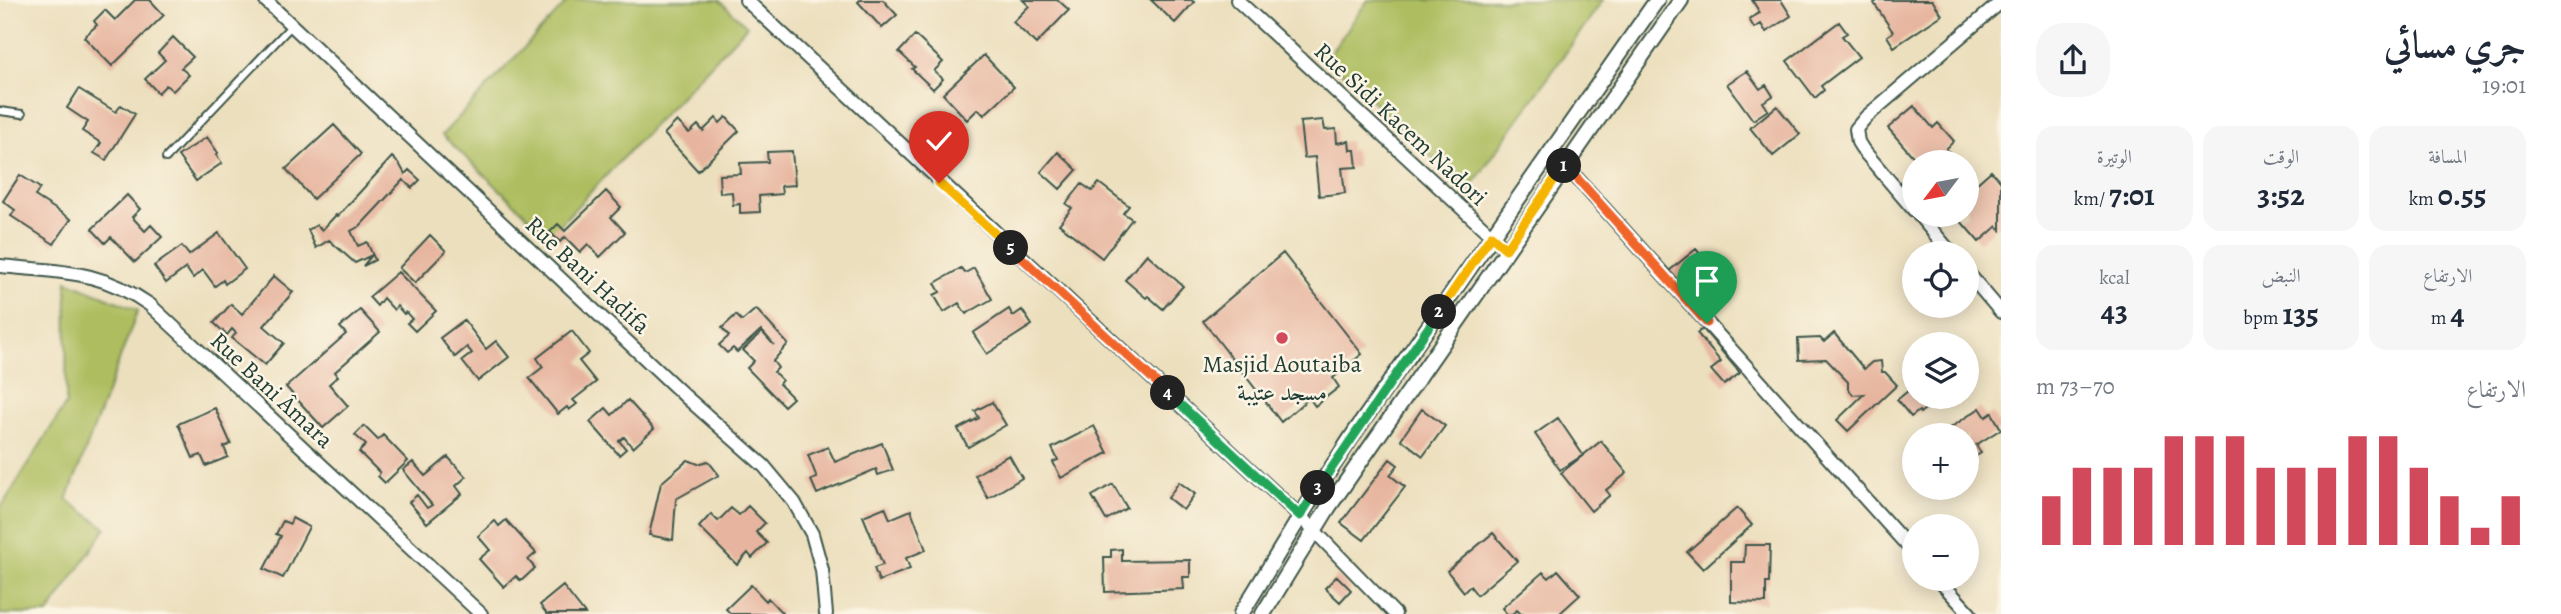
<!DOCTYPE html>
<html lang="ar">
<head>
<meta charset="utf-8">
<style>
	:root { --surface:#fff; --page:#f6f6f7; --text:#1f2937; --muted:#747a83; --accent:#d1495b }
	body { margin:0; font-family:Alegreya,Amiri,serif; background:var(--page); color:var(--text); direction:rtl; height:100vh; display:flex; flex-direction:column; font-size:26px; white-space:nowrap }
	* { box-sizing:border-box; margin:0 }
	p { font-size:23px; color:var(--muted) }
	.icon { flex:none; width:38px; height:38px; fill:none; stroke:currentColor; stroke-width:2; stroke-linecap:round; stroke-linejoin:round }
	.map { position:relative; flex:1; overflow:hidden; direction:ltr }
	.side { display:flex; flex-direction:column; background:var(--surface); width:560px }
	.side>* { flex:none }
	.needle { width:46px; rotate:238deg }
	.controls { position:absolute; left:1902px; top:150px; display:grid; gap:14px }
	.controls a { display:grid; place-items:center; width:77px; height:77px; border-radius:50%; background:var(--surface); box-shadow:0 4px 18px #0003; font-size:35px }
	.pin { position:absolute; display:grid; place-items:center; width:60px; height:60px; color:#fff; margin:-72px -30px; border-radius:50% 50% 50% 0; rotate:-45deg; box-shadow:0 0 7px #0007 }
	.pin .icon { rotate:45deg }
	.km { position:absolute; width:35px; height:35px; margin:-18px; border-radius:50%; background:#222; color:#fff; font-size:19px; line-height:35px; text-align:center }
	.round { display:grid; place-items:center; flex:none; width:74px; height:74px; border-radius:28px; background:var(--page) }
	.headline { display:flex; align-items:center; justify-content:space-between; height:119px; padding:0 35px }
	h1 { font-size:38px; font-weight:700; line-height:52px }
	.metrics { display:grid; grid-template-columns:repeat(3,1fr); gap:10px; height:119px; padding:7px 35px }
	.metrics div { display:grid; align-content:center; border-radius:18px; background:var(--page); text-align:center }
	.metrics b { font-size:30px; font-weight:700 }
	.metrics small { font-size:19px; font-weight:400 }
	.metrics p { font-size:19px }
	.chart { height:196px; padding:14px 35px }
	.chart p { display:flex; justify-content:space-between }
	.chart svg { width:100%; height:126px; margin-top:7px; stroke:var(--accent); stroke-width:6 }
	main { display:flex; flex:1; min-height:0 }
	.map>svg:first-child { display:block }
	.green { fill:#adbd5f; stroke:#667d4a; stroke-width:2 }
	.building { fill:#e7b59f }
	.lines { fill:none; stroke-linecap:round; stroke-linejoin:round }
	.service-casing { stroke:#3e5549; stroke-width:10 }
	.minor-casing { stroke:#3e5549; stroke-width:16 }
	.tertiary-casing { stroke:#3e5549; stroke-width:18 }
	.service { stroke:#fff; stroke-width:6 }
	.minor { stroke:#fff; stroke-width:12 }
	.tertiary { stroke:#fff; stroke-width:14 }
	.split-1-casing { stroke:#fff; stroke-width:14 }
	.split-2-casing { stroke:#fff; stroke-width:14 }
	.split-3-casing { stroke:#fff; stroke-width:14 }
	.split-4-casing { stroke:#fff; stroke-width:14 }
	.split-5-casing { stroke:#fff; stroke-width:14 }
	.split-6-casing { stroke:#fff; stroke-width:14 }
	.split-1 { stroke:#f0652b; stroke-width:9 }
	.split-2 { stroke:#f5b400; stroke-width:9 }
	.split-3 { stroke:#22a559; stroke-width:9 }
	.split-4 { stroke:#22a559; stroke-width:9 }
	.split-5 { stroke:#f0652b; stroke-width:9 }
	.split-6 { stroke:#f5b400; stroke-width:9 }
	.poi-dot { fill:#d1495b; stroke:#fcf5e5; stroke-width:2.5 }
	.labels { text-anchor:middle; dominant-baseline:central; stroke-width:5; stroke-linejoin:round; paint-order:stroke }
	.street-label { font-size:24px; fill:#1f3d34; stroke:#fcf5e5 }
	.poi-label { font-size:24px; fill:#1f3d34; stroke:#fcf5e5 }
</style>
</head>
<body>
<main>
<section class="side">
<div class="headline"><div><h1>جري مسائي</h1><p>19:01</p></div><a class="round"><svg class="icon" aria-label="share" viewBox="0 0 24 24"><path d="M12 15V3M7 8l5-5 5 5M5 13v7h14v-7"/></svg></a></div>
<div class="metrics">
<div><p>المسافة</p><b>0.55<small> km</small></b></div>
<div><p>الوقت</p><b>3:52</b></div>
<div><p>الوتيرة</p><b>7:01<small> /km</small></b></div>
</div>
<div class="metrics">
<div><p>الارتفاع</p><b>4<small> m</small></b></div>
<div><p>النبض</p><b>135<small> bpm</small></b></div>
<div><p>kcal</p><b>43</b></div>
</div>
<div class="chart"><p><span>الارتفاع</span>70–73 m</p>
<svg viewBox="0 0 160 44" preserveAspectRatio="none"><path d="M5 44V27M15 44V17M25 44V17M35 44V17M45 44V6M55 44V6M65 44V6M75 44V17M85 44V17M95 44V17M105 44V6M115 44V6M125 44V17M135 44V27M145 44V38M155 44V27"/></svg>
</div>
</section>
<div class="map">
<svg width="2001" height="614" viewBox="0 0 2001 614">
	<rect width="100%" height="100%" fill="#fcf5e5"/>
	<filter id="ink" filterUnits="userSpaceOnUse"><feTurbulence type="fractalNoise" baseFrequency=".0143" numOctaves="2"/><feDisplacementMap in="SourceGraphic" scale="14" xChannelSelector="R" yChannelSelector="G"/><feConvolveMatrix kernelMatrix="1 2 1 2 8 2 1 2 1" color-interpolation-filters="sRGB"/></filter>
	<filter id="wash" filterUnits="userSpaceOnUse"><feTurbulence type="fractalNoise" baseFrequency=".00686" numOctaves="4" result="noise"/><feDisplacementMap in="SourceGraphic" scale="28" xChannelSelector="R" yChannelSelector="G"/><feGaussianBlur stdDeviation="1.57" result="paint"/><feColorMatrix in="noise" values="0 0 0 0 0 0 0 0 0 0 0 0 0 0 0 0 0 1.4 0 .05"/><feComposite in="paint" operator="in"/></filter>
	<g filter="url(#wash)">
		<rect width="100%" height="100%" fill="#ecdfbd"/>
		<path class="green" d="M 569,0 L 719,0 L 747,26 L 549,236 L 442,135 Z
			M 1368,0 L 1603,0 L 1468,191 L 1327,58 Z
			M 67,281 L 138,310 L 67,500 L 106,528 L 48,614 L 0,614 L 0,509 L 66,404 Z"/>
		<g id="blocks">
			<path class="building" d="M 135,0 L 150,0 L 164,15 L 112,66 L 84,37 L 97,25 L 94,21 L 105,10 L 115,20 Z
				M 860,0 L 883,0 L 897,15 L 882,28 L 858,2 Z
				M 1023,0 L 1058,0 L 1069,10 L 1036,44 L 1013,22 L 1029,6 Z
				M 1151,0 L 1191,0 L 1194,2 L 1175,23 Z
				M 1752,0 L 1781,0 L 1791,16 L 1766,32 L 1761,24 L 1754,28 L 1749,19 L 1760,13 Z
				M 1879,0 L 1932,0 L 1942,15 L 1894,47 L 1887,36 L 1893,32 L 1874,3 Z
				M 1839,22 L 1847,33 L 1842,36 L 1859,57 L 1821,86 L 1824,90 L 1815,98 L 1787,61 Z
				M 915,35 L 943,62 L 934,71 L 943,79 L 933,89 L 912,69 L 915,67 L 899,52 Z
				M 173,37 L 193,57 L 181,68 L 189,75 L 173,91 L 166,85 L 158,93 L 145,79 L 165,60 L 158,53 Z
				M 984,55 L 1014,87 L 984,115 L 978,109 L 967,120 L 943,94 Z
				M 1747,71 L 1760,89 L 1766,85 L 1773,96 L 1763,102 L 1768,110 L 1753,120 L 1727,84 Z
				M 79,89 L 116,112 L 121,105 L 135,114 L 106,160 L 94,153 L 101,143 L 82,131 L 88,122 L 67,108 Z
				M 1777,106 L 1800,134 L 1773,156 L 1750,128 Z
				M 1914,106 L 1933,128 L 1938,123 L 1954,141 L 1946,149 L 1955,159 L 1950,163 L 1925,163 L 1919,156 L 1916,160 L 1888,128 Z
				M 726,117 L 739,131 L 698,171 L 664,134 L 677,121 L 689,133 L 698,125 L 703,131 L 716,118 L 720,123 Z
				M 1323,120 L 1325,130 L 1336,129 L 1337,143 L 1349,141 L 1350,150 L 1355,150 L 1357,167 L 1342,168 L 1345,193 L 1319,196 L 1315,157 L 1304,158 L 1300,122 Z
				M 334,125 L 361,154 L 313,199 L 286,169 Z
				M 207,137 L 218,153 L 216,155 L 222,163 L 196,181 L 178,156 Z
				M 792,151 L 795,185 L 781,186 L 782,194 L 759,196 L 760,212 L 740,213 L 740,204 L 733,205 L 732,192 L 720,193 L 719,175 L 741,174 L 740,163 L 768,162 L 767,152 Z
				M 1058,152 L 1077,170 L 1060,189 L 1041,172 Z
				M 392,157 L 400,165 L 405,174 L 409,170 L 420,180 L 412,188 L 403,180 L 360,226 L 351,231 L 358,246 L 367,242 L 375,260 L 363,266 L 372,255 L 355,263 L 329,240 L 316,248 L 308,230 L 317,225 L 322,230 L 336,215 L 338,216 Z
				M 1991,171 L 2001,182 L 2001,230 L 1997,226 L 1979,242 L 1959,219 L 1967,215 L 1967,192 Z
				M 20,175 L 40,188 L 35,196 L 71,219 L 54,244 L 11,216 L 15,210 L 3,201 Z
				M 1099,183 L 1129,206 L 1123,213 L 1132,219 L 1102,258 L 1059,224 L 1072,208 L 1066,204 L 1082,184 L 1092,191 Z
				M 606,191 L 621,207 L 611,217 L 625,232 L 600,257 L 588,244 L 580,252 L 565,237 L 560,242 L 550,232 L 558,224 L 565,231 Z
				M 127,195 L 140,209 L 132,217 L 145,231 L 151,225 L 162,237 L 135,262 L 111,237 L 105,243 L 92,229 Z
				M 219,233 L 245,269 L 225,284 L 223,280 L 215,286 L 203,270 L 193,278 L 186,268 L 166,283 L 154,266 L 182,246 L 189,255 Z
				M 430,235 L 446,251 L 415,283 L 399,268 Z
				M 1696,249 L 1727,287 L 1710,301 L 1700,287 L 1705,283 L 1692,267 L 1681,276 L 1690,286 L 1684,291 L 1669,271 Z
				M 1283,253 L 1362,354 L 1333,378 L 1339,387 L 1315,406 L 1309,398 L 1281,422 L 1203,321 Z
				M 1147,254 L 1183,286 L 1163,309 L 1148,296 L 1146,298 L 1125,280 Z
				M 961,268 L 965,273 L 974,268 L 992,299 L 966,314 L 959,303 L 944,312 L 934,295 L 940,292 L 935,283 Z
				M 398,272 L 436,311 L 415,331 L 407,323 L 412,319 L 406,312 L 404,314 L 397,306 L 394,310 L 383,298 L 377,306 L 369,297 Z
				M 274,276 L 293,292 L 264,326 L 284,343 L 265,365 L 232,338 L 236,333 L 232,329 L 227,335 L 214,323 L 231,304 L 242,314 Z
				M 756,309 L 788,344 L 773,361 L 778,368 L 774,372 L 782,380 L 779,384 L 793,398 L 784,406 L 747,368 L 754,361 L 743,350 L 762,332 L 774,345 L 761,330 L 737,352 L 733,348 L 727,353 L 719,345 L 729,336 L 722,328 L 736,315 L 742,321 Z
				M 1009,309 L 1013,316 L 1022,310 L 1032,325 L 987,354 L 973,333 Z
				M 360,310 L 380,332 L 335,372 L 338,376 L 329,384 L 348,406 L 323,428 L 286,387 L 346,334 L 340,327 Z
				M 464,320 L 486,349 L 496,341 L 509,357 L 478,381 L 462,361 L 472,353 L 467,347 L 455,357 L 440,338 Z
				M 1703,329 L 1740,373 L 1724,385 L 1711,370 L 1721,362 L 1697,333 Z
				M 572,331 L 589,353 L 579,361 L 596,382 L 573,400 L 577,404 L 569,410 L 567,407 L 558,414 L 529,378 L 543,367 L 537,358 Z
				M 1834,333 L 1864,369 L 1872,362 L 1881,361 L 1882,372 L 1885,372 L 1897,385 L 1848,431 L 1837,420 L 1864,394 L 1853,395 L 1848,389 L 1848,382 L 1826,359 L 1799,360 L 1798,339 L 1820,338 L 1824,342 Z
				M 1914,386 L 1914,397 L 1940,397 L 1920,413 L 1919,411 L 1911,417 L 1897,400 Z
				M 628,400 L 654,429 L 633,448 L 624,437 L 619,441 L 626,449 L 619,455 L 590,422 L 606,408 L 612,415 Z
				M 992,402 L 1006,425 L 968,447 L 958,429 L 979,418 L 975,411 Z
				M 215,408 L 231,444 L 224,447 L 228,457 L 206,466 L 201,455 L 193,458 L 178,424 Z
				M 1980,408 L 1986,417 L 1992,413 L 2001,429 L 1976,445 L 1981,453 L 1967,462 L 1967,436 L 1942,436 L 1941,434 Z
				M 1422,409 L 1445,426 L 1423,456 L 1401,439 Z
				M 1558,418 L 1583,455 L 1560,470 L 1535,434 Z
				M 364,426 L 378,440 L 383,435 L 408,461 L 385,483 L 378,476 L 380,473 L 359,452 L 366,445 L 355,435 Z
				M 1094,426 L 1108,453 L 1061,478 L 1053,462 L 1058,460 L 1052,448 Z
				M 1601,441 L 1627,473 L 1606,490 L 1610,495 L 1591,511 L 1561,473 Z
				M 882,443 L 893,470 L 878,475 L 876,469 L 817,494 L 811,480 L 817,478 L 808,455 L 828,447 L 835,462 Z
				M 1009,455 L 1022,478 L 988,498 L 975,475 Z
				M 448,457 L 466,477 L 456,486 L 462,494 L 427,523 L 409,502 L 417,495 L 427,508 L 432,505 L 403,470 L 413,462 L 425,476 Z
				M 1390,459 L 1398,465 L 1390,475 L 1405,487 L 1364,540 L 1341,523 Z
				M 688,460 L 698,464 L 708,461 L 719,475 L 676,499 L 673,540 L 649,535 L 661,483 Z
				M 1179,482 L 1195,494 L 1183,510 L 1168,498 Z
				M 1113,484 L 1127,508 L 1106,520 L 1092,496 Z
				M 748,506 L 765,523 L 756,532 L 767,543 L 752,558 L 748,553 L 737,565 L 699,527 L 711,514 L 718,521 L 731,508 L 739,515 Z
				M 885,507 L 890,519 L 911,510 L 926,550 L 906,558 L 910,569 L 879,581 L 874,568 L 883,565 L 863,516 Z
				M 1737,508 L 1752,525 L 1703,569 L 1687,552 Z
				M 292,518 L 309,527 L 283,578 L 264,569 L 281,536 L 276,534 L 283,521 L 290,524 Z
				M 506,520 L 536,553 L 528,560 L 535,568 L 521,581 L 516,576 L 504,587 L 479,559 L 490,550 L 478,536 L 495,521 L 499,526 Z
				M 1493,533 L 1517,561 L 1477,595 L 1470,586 L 1464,592 L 1447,571 Z
				M 1745,545 L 1770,545 L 1769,583 L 1766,583 L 1766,603 L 1731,602 L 1731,562 L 1744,562 Z
				M 1122,549 L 1122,561 L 1190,560 L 1190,577 L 1183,577 L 1184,589 L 1105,592 L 1104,557 L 1111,557 L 1111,550 Z
				M 1558,570 L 1580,595 L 1559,614 L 1521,614 L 1517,610 L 1512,614 L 1507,614 L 1502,608 L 1543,572 L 1549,578 Z
				M 1337,576 L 1351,590 L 1340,602 L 1325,588 Z
				M 751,585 L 766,601 L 768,598 L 783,614 L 731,614 L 726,609 Z
				M 563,586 L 585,614 L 547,614 L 540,605 Z"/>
		</g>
	</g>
	<g filter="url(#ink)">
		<use href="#blocks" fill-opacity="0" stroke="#3e5549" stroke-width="2"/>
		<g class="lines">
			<defs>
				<path id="service" d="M 0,111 L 22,114
					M 166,158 L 292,25"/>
				<path id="minor" d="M 265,0 L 686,397 L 764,466 L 794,502 L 812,534 L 822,570 L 826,614
					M 746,0 L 1300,516 L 1395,614
					M 1237,0 L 1506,249
					M 1550,152 L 1576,177 L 1914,553
					M 1914,210 L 1863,150 L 1858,142 L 1856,129 L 1866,117 L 2001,2
					M 1919,215 L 1952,254
					M 0,266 C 60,272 99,269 150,305 L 481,614
					M 1967,272 L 2001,312
					M 1938,579 L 1970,614"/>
				<path id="tertiary" d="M 1241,614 L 1313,496 L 1355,432 L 1657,0
					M 1263,614 L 1328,508 L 1681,0"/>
			</defs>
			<use href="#service" class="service-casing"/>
			<use href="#minor" class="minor-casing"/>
			<use href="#tertiary" class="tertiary-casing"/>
			<use href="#service" class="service"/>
			<use href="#minor" class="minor"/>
			<use href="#tertiary" class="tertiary"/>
		</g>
	</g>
	<g class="lines" filter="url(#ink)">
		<defs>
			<path id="split-1" d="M 1564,166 L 1576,177 L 1707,323"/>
			<path id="split-2" d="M 1439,312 L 1491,236 L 1506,249 L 1564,166"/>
			<path id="split-3" d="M 1318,488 L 1439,312"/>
			<path id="split-4" d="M 1168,393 L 1300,516 L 1318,488"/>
			<path id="split-5" d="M 1011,248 L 1168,393"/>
			<path id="split-6" d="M 939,183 L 1011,248"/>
		</defs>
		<use href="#split-1" class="split-1-casing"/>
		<use href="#split-2" class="split-2-casing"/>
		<use href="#split-3" class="split-3-casing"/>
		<use href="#split-4" class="split-4-casing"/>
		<use href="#split-5" class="split-5-casing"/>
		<use href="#split-6" class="split-6-casing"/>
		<use href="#split-1" class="split-1"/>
		<use href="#split-2" class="split-2"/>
		<use href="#split-3" class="split-3"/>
		<use href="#split-4" class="split-4"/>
		<use href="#split-5" class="split-5"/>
		<use href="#split-6" class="split-6"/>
	</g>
	<circle class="poi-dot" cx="1282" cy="338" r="7"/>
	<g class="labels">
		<g class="street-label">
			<text transform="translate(1401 124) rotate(43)">Rue Sidi Kacem Nadori</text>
			<text transform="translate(588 275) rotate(43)">Rue Bani Hadifa</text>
			<text transform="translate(272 390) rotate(43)">Rue Bani Âmara</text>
		</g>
		<g class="poi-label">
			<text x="1282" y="364">Masjid Aoutaiba<tspan x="1282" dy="28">مسجد عتيبة</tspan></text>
		</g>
	</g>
</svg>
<div class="controls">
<a><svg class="needle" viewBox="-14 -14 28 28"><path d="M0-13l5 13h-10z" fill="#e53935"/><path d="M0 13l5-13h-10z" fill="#747a83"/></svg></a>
<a><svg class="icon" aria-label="locate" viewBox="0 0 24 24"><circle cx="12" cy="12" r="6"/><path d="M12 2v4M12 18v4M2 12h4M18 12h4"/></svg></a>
<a><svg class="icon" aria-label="layers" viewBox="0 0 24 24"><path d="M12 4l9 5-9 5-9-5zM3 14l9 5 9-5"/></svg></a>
<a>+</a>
<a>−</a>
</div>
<div class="pin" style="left:1707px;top:323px;background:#1e9e55"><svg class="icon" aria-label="arrive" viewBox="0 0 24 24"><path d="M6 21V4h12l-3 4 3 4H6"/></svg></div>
<div class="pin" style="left:939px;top:183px;background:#d93025"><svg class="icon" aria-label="check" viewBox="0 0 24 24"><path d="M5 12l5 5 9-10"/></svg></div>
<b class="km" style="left:1564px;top:166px">1</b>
<b class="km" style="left:1439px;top:312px">2</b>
<b class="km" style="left:1318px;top:488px">3</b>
<b class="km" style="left:1168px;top:393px">4</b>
<b class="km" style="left:1011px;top:248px">5</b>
</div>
</main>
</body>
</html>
